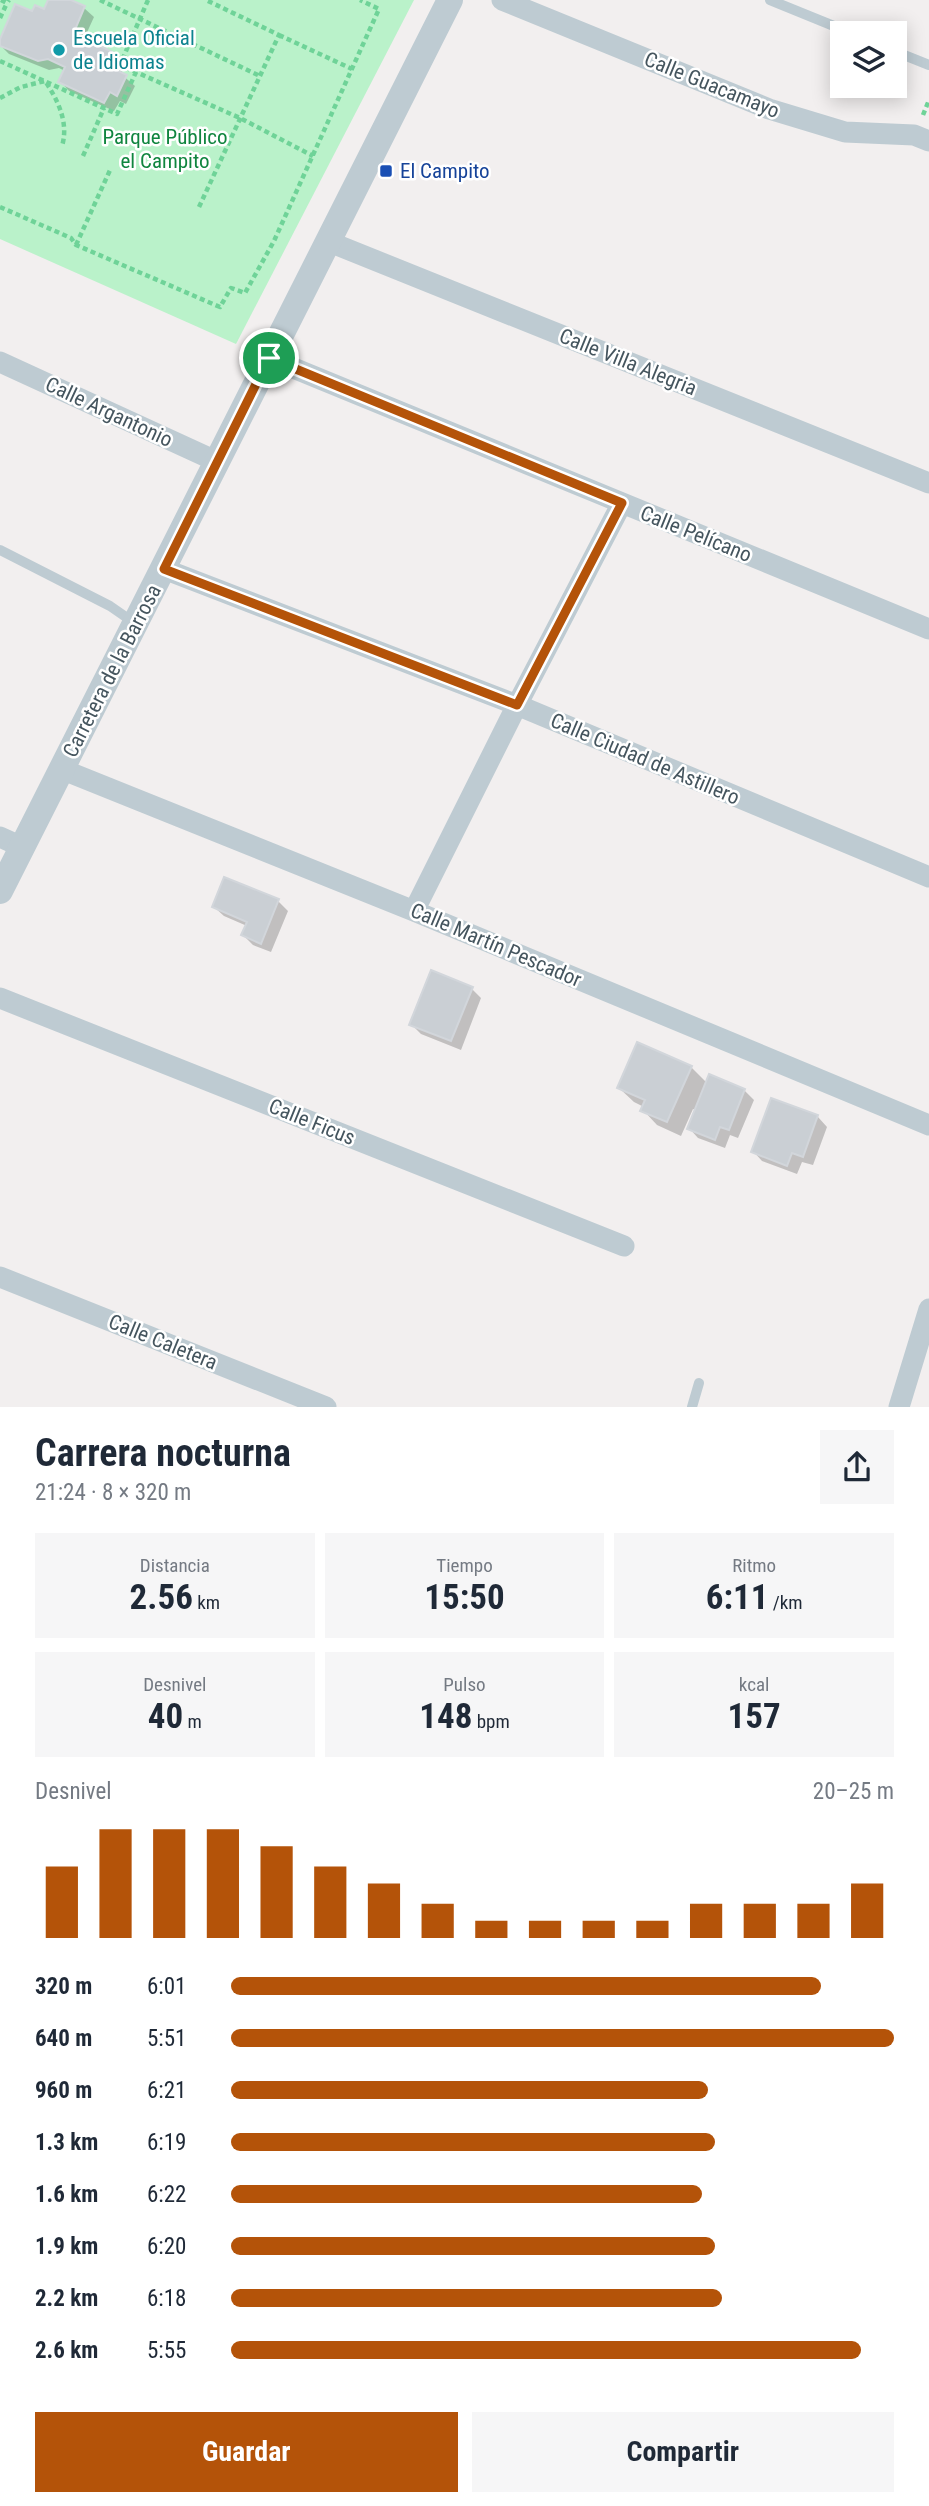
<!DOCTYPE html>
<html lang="es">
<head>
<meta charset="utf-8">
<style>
	:root { --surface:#fff; --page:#f6f6f7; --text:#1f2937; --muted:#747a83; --accent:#b45309 }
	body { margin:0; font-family:"Roboto Condensed",sans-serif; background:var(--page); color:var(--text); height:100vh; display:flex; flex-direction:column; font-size:26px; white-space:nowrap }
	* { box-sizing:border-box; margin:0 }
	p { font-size:23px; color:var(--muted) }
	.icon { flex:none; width:38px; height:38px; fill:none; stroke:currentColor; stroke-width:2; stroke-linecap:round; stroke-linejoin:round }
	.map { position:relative; height:1407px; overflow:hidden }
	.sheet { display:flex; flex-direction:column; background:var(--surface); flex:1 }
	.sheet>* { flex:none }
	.controls { position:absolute; left:830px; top:21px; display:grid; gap:14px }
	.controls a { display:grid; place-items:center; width:77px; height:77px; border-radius:0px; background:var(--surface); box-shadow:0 4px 18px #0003; font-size:35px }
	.pin { position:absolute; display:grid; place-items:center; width:60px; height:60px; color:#fff; margin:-30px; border:4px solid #fff; border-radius:50%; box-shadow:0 2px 7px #0007 }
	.round { display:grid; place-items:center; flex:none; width:74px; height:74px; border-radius:0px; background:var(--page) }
	.overview { display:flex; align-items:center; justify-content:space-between; height:119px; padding:0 35px }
	h1 { font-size:38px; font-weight:700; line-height:52px }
	.figures { display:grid; grid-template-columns:repeat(3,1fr); gap:10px; height:119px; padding:7px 35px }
	.figures div { display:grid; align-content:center; border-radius:0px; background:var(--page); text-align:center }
	.figures b { font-size:35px; font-weight:700 }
	.figures small { font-size:19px; font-weight:400 }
	.figures p { font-size:19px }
	.chart { height:196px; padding:14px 35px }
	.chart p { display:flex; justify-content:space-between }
	.chart svg { width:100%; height:126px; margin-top:7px; stroke:var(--accent); stroke-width:6 }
	.action { display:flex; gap:14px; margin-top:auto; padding:14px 35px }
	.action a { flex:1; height:80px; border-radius:0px; background:var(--accent); color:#fff; font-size:28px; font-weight:700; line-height:80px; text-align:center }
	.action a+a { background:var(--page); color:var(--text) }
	ul { padding:0 35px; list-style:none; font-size:23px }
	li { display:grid; grid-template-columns:112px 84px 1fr; align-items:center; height:52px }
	li i { height:18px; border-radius:9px; background:var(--accent) }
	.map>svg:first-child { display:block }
	.green { fill:#baf2ca }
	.shadow { fill:#0003 }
	.building { fill:#cacfd4; stroke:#d2d6db; stroke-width:2 }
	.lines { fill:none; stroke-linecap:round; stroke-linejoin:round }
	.path { stroke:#6fd398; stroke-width:4.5; stroke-dasharray:5 3.5; stroke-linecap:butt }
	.service { stroke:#becbd2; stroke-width:10 }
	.minor { stroke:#becbd2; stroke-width:21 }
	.tertiary { stroke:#becbd2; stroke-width:26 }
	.route-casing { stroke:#fff; stroke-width:14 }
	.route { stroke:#b45309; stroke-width:9 }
	.culture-dot { fill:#0f9aa8; stroke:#fff; stroke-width:2.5 }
	.transit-dot { fill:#1a4fb4; stroke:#fff; stroke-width:2.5 }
	.labels { text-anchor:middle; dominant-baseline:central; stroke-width:5; stroke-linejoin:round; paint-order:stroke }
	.culture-label { font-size:21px; fill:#0d838f; stroke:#fff; text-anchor:start }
	.street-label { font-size:21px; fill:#45555e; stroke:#fff }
	.park-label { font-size:21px; fill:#10853f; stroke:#fff }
	.transit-label { font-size:21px; fill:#164399; stroke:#fff; text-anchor:start }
</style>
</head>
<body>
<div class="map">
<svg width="929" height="1407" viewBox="0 0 929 1407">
	<rect width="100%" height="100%" fill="#f2efef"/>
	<path class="green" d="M 0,0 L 414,0 L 236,344 L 0,239 Z"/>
	<path class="shadow" d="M 50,0 L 66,0 L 84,8 L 94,17 L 84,39 L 115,56 L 124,65 L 121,74 L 135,86 L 126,104 L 120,101 L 114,111 L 69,91 L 60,81 L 65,71 L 59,68 L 49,70 L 9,54 L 0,45 L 33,13 L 45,11 Z
		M 278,901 L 288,911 L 271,952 L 253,945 L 243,935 L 247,926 L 224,916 L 214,907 Z
		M 472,989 L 481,998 L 461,1050 L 421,1034 L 411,1024 Z
		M 691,1067 L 707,1083 L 744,1090 L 754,1100 L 738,1138 L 730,1135 L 725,1148 L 698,1138 L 689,1128 L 696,1110 L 693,1109 L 681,1136 L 657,1125 L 643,1110 L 644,1107 L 634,1102 L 619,1088 Z
		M 772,1100 L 818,1117 L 827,1127 L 813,1165 L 802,1162 L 797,1174 L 762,1161 L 753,1151 Z"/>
	<path class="building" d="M 48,0 L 71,0 L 85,6 L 74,32 L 116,54 L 110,67 L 127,75 L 117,96 L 110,92 L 104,103 L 58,82 L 65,67 L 48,59 L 38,61 L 0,46 L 0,39 L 15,4 L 32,11 L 35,5 L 44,9 Z
		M 224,877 L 279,899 L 261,944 L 241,935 L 247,922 L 212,907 Z
		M 431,970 L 473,987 L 451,1041 L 409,1025 Z
		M 637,1042 L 692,1066 L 667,1122 L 640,1111 L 645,1100 L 617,1088 Z
		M 709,1074 L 745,1089 L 729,1130 L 720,1127 L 715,1140 L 687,1129 Z
		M 771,1098 L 818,1115 L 803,1157 L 792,1153 L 787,1166 L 751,1152 Z"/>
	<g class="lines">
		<path class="path" d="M 1,0 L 7,3 L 9,0
			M 100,0 L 260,76
			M 148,0 L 120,65 L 240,118 L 313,156
			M 0,18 L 7,3
			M 279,35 L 352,69
			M 0,61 L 117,114 L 136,72
			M 0,98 L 21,87 L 45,81 C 58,100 69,123 62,146
			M 923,115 L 929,100
			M 83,156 L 104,108
			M 0,207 L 71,238 L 76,245 L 220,307 L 231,288 L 245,293 L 274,241 L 379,9 L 360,0
			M 199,207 L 279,35 L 206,0
			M 76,245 L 111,168"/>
		<path class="service" d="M 770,0 L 851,33
			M 894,51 L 929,65
			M 0,550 L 110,606 L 136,624
			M 692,1407 L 699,1383"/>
		<path class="minor" d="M 502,0 L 769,109 L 845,132 L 914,135 L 929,141
			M 327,241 L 929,483
			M 269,358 L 929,629
			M 0,362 L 218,462
			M 164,569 L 517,705 L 929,877
			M 61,769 L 414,911 L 929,1125
			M 0,837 L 22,847
			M 414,911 L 517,705 L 622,503
			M 0,998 L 624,1246
			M 0,1277 L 326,1407
			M 899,1407 L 929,1309"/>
		<path class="tertiary" d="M 0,891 L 450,0"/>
	</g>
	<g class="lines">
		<defs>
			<path id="route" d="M 269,358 L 622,503 L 517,705 L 164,569 Z"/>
		</defs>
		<use href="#route" class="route-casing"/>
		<use href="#route" class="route"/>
	</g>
	<circle class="culture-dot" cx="59" cy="50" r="7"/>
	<rect class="transit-dot" x="379" y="164" width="14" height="14" rx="3.5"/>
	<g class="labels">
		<g class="culture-label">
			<text x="73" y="38">Escuela Oficial<tspan x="73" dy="24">de Idiomas</tspan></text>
		</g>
		<g class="street-label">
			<text transform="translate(712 85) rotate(22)">Calle Guacamayo</text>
			<text transform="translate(628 362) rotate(22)">Calle Villa Alegria</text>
			<text transform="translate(109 412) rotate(25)">Calle Argantonio</text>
			<text transform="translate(696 534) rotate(22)">Calle Pelícano</text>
			<text transform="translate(112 671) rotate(-63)">Carretera de la Barrosa</text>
			<text transform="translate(645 759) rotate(23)">Calle Ciudad de Astillero</text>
			<text transform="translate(496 945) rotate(23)">Calle Martín Pescador</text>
			<text transform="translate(312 1122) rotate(22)">Calle Ficus</text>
			<text transform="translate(163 1342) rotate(22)">Calle Caletera</text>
		</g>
		<g class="park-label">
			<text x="165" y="137">Parque Público<tspan x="165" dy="24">el Campito</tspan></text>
		</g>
		<g class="transit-label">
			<text x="400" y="171">El Campito</text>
		</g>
	</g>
</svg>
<div class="controls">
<a><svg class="icon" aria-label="layers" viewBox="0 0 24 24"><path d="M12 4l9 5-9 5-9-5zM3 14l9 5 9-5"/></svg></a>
</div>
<div class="pin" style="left:269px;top:358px;background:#1e9e55"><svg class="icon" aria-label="arrive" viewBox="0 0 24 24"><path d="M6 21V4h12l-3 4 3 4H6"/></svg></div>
</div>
<section class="sheet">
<div class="overview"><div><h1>Carrera nocturna</h1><p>21:24 · 8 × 320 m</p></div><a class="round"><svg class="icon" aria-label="share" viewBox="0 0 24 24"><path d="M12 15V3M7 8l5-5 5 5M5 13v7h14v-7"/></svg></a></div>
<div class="figures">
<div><p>Distancia</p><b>2.56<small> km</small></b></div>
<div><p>Tiempo</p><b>15:50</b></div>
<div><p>Ritmo</p><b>6:11<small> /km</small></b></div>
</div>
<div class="figures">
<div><p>Desnivel</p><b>40<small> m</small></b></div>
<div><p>Pulso</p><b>148<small> bpm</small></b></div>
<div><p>kcal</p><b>157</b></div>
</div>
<div class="chart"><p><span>Desnivel</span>20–25 m</p>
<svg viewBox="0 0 160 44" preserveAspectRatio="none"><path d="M5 44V19M15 44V6M25 44V6M35 44V6M45 44V12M55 44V19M65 44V25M75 44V32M85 44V38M95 44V38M105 44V38M115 44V38M125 44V32M135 44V32M145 44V32M155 44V25"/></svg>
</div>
<ul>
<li><b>320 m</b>6:01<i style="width:89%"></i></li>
<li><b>640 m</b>5:51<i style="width:100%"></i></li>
<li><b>960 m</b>6:21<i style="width:72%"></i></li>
<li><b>1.3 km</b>6:19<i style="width:73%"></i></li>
<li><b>1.6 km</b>6:22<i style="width:71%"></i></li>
<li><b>1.9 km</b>6:20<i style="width:73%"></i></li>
<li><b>2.2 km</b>6:18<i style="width:74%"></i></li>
<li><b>2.6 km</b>5:55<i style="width:95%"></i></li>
</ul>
<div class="action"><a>Guardar</a><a>Compartir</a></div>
</section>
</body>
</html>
